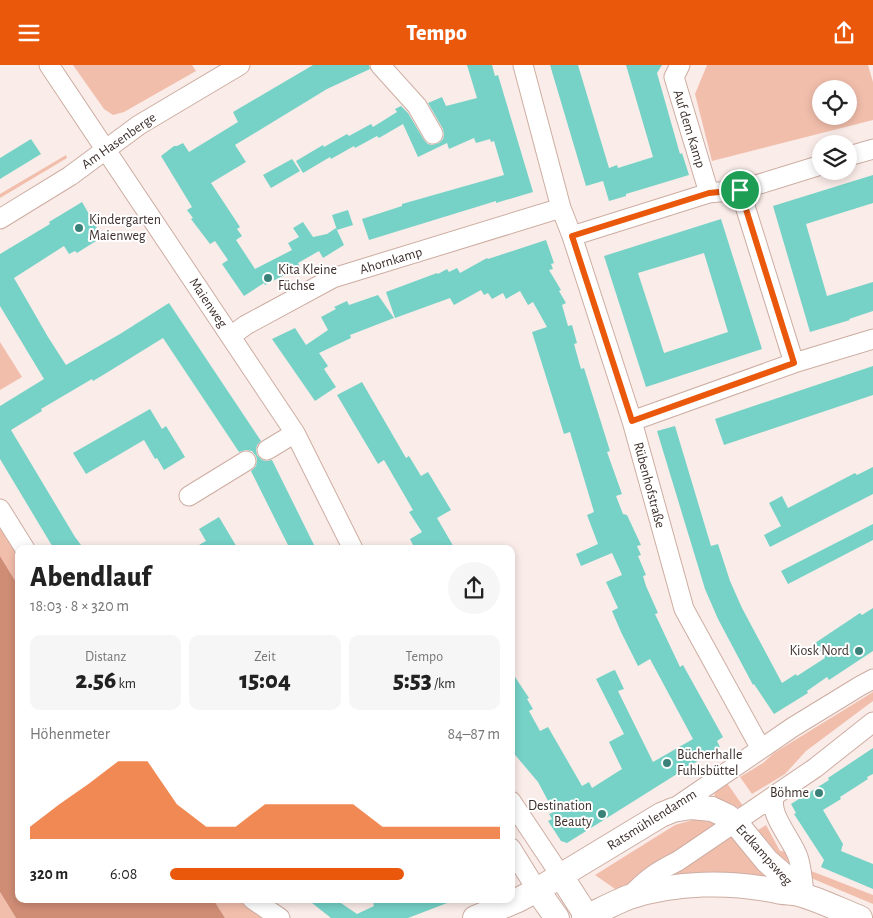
<!DOCTYPE html>
<html lang="de">
<head>
<meta charset="utf-8">
<style>
	:root { --surface:#fff; --page:#f6f6f6; --text:#222; --muted:#767676; --accent:#ea580c }
	body { margin:0; font-family:"Alegreya Sans",sans-serif; background:var(--page); color:var(--text); height:100vh; display:flex; flex-direction:column; font-size:19px; white-space:nowrap }
	* { box-sizing:border-box; margin:0 }
	p { font-size:16px; color:var(--muted) }
	.icon { flex:none; width:28px; height:28px; fill:none; stroke:currentColor; stroke-width:2; stroke-linecap:round; stroke-linejoin:round }
	.map { position:relative; flex:1; overflow:hidden }
	.details { position:absolute; left:15px; top:480px; width:500px; height:358px; display:flex; flex-direction:column; background:var(--surface); border-radius:10px; box-shadow:0 2px 8px #0003 }
	.details>* { flex:none }
	.tools { position:absolute; left:812px; top:15px; display:grid; gap:10px }
	.tools a { display:grid; place-items:center; width:45px; height:45px; border-radius:50%; background:var(--surface); box-shadow:0 2px 8px #0003; font-size:25px }
	.pin { position:absolute; display:grid; place-items:center; width:42px; height:42px; color:#fff; margin:-21px; border:2px solid #fff; border-radius:50%; box-shadow:0 1px 5px #0007 }
	.round { display:grid; place-items:center; flex:none; width:52px; height:52px; border-radius:26px; background:var(--page) }
	.summary { display:flex; align-items:center; justify-content:space-between; height:85px; padding:0 15px }
	h1 { font-size:28px; font-weight:800; line-height:38px }
	.figures { display:grid; grid-template-columns:repeat(3,1fr); gap:8px; height:85px; padding:5px 15px }
	.figures div { display:grid; align-content:center; border-radius:10px; background:var(--page); text-align:center }
	.figures b { font-size:25px; font-weight:800 }
	.figures small { font-size:14px; font-weight:400 }
	.figures p { font-size:14px }
	.chart { height:140px; padding:10px 15px }
	.chart p { display:flex; justify-content:space-between }
	.chart svg { width:100%; height:90px; margin-top:5px; fill:var(--accent); opacity:.7 }
	ul { padding:0 15px; list-style:none; font-size:16px }
	li { display:grid; grid-template-columns:80px 60px 1fr; align-items:center; height:38px }
	li i { height:12px; border-radius:6px; background:var(--accent) }
	header { display:flex; justify-content:space-between; align-items:center; height:65px; padding:0 15px; background:var(--accent); color:#fff; font-size:22px; font-weight:800 }
	.map>svg:first-child { display:block }
	.green { fill:#f2beac; fill-rule:evenodd }
	.water { fill:#d08d76 }
	.building { fill:#76d2c7; fill-rule:evenodd }
	.lines { fill:none; stroke-linecap:round; stroke-linejoin:round }
	.minor-casing { stroke:#cdada2; stroke-width:21 }
	.major-casing { stroke:#cdada2; stroke-width:26 }
	.minor { stroke:#fff; stroke-width:19 }
	.major { stroke:#fff; stroke-width:24 }
	.route-casing { stroke:#fff; stroke-width:10 }
	.route { stroke:#ea580c; stroke-width:6 }
	.poi-dot { fill:#3a817a; stroke:#fff; stroke-width:2 }
	.labels { text-anchor:middle; dominant-baseline:central; stroke-width:4; stroke-linejoin:round; paint-order:stroke }
	.street-label { font-size:14px; fill:#3c2f2b; stroke:#fff }
	.poi-label { font-size:14px; fill:#3c2f2b; stroke:#fff; text-anchor:start }
</style>
</head>
<body>
<header><svg class="icon" aria-label="menu" viewBox="0 0 24 24"><path d="M4 6h16M4 12h16M4 18h16"/></svg>Tempo<svg class="icon" aria-label="share" viewBox="0 0 24 24"><path d="M12 15V3M7 8l5-5 5 5M5 13v7h14v-7"/></svg></header>
<div class="map">
<svg width="873" height="853" viewBox="0 0 873 853">
	<rect width="100%" height="100%" fill="#faece8"/>
	<path class="green" d="M 73,0 L 192,0 L 196,6 L 124,47 L 113,50 L 104,44 Z
		M 707,0 L 868,0 L 873,17 L 873,55 L 712,96 L 695,29 ZM 821,24 L 849,24 L 849,51 L 821,51 Z
		M 66,90 L 67,93 L 0,133 L 0,129 Z
		M 0,277 L 22,312 L 0,325 Z
		M 0,454 L 19,484 L 19,522 L 0,491 Z
		M 873,627 L 873,636 L 806,686 L 785,709 L 752,729 L 740,712 L 763,698 L 774,688 Z
		M 727,718 L 743,741 L 740,743 L 714,732 L 715,727 Z
		M 696,754 L 718,759 L 652,805 L 618,826 L 595,810 L 675,760 Z
		M 766,760 L 780,786 L 791,787 L 792,800 L 778,789 L 758,765 Z
		M 733,767 L 773,813 L 674,810 Z
		M 806,804 L 873,830 L 873,839 L 811,813 Z
		M 0,827 L 16,853 L 0,853 Z
		M 213,834 L 247,834 L 273,853 L 225,853 Z"/>
	<path class="water" d="M 0,491 L 19,522 L 19,834 L 213,834 L 225,853 L 16,853 L 0,827 Z"/>
	<path class="building" d="M 313,0 L 369,0 L 370,4 L 327,24 L 235,80 L 246,97 L 211,118 L 240,162 L 237,164 L 242,171 L 236,175 L 255,204 L 292,185 L 288,178 L 299,172 L 293,163 L 303,157 L 313,172 L 327,169 L 336,163 L 344,180 L 323,193 L 319,186 L 298,198 L 300,202 L 265,220 L 264,218 L 244,231 L 222,199 L 228,195 L 215,176 L 210,179 L 191,154 L 193,153 L 187,145 L 192,142 L 161,91 L 174,81 L 177,81 L 183,78 L 189,87 L 238,57 L 233,47 Z
		M 467,0 L 492,0 L 495,11 L 498,10 L 533,127 L 496,138 L 496,136 L 369,175 L 362,154 L 402,141 L 402,139 L 504,110 L 494,76 L 491,77 L 490,74 L 476,78 L 474,73 L 449,84 L 447,78 L 418,92 L 403,59 L 379,73 L 377,71 L 355,83 L 354,81 L 331,94 L 330,92 L 303,108 L 296,96 L 323,80 L 324,82 L 347,69 L 349,71 L 371,59 L 373,62 L 397,47 L 395,44 L 401,41 L 408,48 L 424,75 L 428,79 L 432,80 L 439,78 L 443,74 L 444,70 L 443,64 L 428,38 L 442,32 L 446,41 L 477,33 Z
		M 550,0 L 578,0 L 609,103 L 617,100 L 618,103 L 653,92 L 626,0 L 662,0 L 657,8 L 680,89 L 682,88 L 689,110 L 626,129 L 626,131 L 609,136 L 603,116 L 586,121 Z
		M 31,74 L 41,89 L 0,114 L 0,93 Z
		M 292,94 L 300,106 L 271,123 L 263,110 Z
		M 873,110 L 873,138 L 806,159 L 827,231 L 873,217 L 873,246 L 849,254 L 850,255 L 810,267 L 773,141 Z
		M 82,137 L 101,170 L 94,174 L 96,176 L 77,188 L 75,186 L 69,189 L 64,181 L 14,213 L 48,272 L 66,300 L 120,269 L 169,238 L 261,376 L 257,380 L 256,385 L 257,390 L 262,395 L 267,396 L 272,395 L 316,484 L 290,484 L 251,406 L 256,401 L 257,395 L 256,391 L 252,386 L 246,385 L 239,387 L 163,273 L 108,307 L 93,316 L 92,314 L 41,344 L 42,346 L 11,365 L 75,472 L 84,484 L 54,484 L 0,394 L 0,341 L 44,314 L 0,241 L 0,189 L 50,159 L 49,157 Z
		M 348,145 L 353,160 L 337,165 L 332,150 Z
		M 721,154 L 762,284 L 646,322 L 604,191 ZM 704,188 L 728,267 L 664,288 L 638,208 Z
		M 546,175 L 554,198 L 551,199 L 553,204 L 549,205 L 561,225 L 559,226 L 566,238 L 562,240 L 568,261 L 572,260 L 577,278 L 574,279 L 581,304 L 584,303 L 610,386 L 607,387 L 622,429 L 616,431 L 623,449 L 627,450 L 641,480 L 637,481 L 641,490 L 638,491 L 646,510 L 643,511 L 646,521 L 658,548 L 655,549 L 680,602 L 683,600 L 723,672 L 717,676 L 720,682 L 567,778 L 561,776 L 548,756 L 552,754 L 549,749 L 554,747 L 538,717 L 511,685 L 511,606 L 529,633 L 527,634 L 533,644 L 529,646 L 540,666 L 548,662 L 582,721 L 589,717 L 592,723 L 622,704 L 609,677 L 624,669 L 596,614 L 612,606 L 615,605 L 624,624 L 618,626 L 653,697 L 693,674 L 650,594 L 638,601 L 621,567 L 612,546 L 618,543 L 606,517 L 622,510 L 612,488 L 581,501 L 576,489 L 598,479 L 587,450 L 594,447 L 570,367 L 564,369 L 532,267 L 547,262 L 533,237 L 528,240 L 520,226 L 506,234 L 503,228 L 492,234 L 488,228 L 484,230 L 481,225 L 454,240 L 450,233 L 395,253 L 386,227 L 437,208 L 438,209 L 447,204 L 449,207 L 457,203 L 460,208 L 487,193 L 488,194 Z
		M 378,230 L 394,253 L 350,270 L 351,273 L 319,288 L 328,301 L 324,304 L 336,322 L 315,336 L 272,274 L 295,263 L 306,280 L 328,265 L 321,252 L 336,244 L 334,242 L 347,236 L 349,240 Z
		M 873,301 L 873,330 L 724,380 L 715,354 Z
		M 362,317 L 406,393 L 409,391 L 421,411 L 428,407 L 451,445 L 437,453 L 455,484 L 415,484 L 410,474 L 422,467 L 409,447 L 413,445 L 384,395 L 378,399 L 337,330 Z
		M 150,344 L 162,364 L 166,361 L 185,392 L 164,405 L 157,393 L 155,394 L 144,375 L 86,409 L 73,388 Z
		M 675,361 L 711,481 L 718,479 L 730,516 L 742,543 L 782,618 L 796,609 L 797,611 L 825,593 L 815,578 L 860,548 L 862,550 L 873,543 L 873,586 L 829,615 L 827,612 L 807,626 L 808,628 L 774,649 L 754,619 L 753,620 L 718,554 L 705,524 L 657,366 Z
		M 873,402 L 873,429 L 770,482 L 764,470 L 781,461 L 769,438 L 782,431 L 788,443 L 855,408 L 857,410 Z
		M 219,452 L 238,484 L 192,484 L 206,476 L 199,464 Z
		M 873,459 L 873,475 L 788,519 L 781,506 Z
		M 873,683 L 873,709 L 867,712 L 868,714 L 840,732 L 841,734 L 823,745 L 843,779 L 841,786 L 873,799 L 873,824 L 821,802 L 824,795 L 794,749 L 796,748 L 791,739 L 829,715 L 828,713 Z
		M 307,834 L 335,834 L 357,849 L 374,841 L 373,837 L 381,834 L 455,835 L 408,853 L 331,853 Z"/>
	<g class="lines">
		<defs>
			<path id="minor" d="M 49,0 L 295,368 L 353,484
				M 380,0 L 417,41 L 433,69
				M 523,0 L 561,143 L 572,171 L 632,356 L 684,544 L 761,684
				M 680,0 L 674,12 L 709,128
				M 849,91 L 873,84
				M 740,125 L 794,298
				M 0,154 L 70,111 L 139,60 L 240,0
				M 572,171 L 709,128 L 740,125 L 821,100
				M 231,271 L 246,260 L 333,213 L 561,143
				M 632,356 L 794,298 L 873,274
				M 267,385 L 295,368
				M 189,431 L 246,396
				M 0,444 L 25,484
				M 775,731 C 767,748 792,774 798,792 C 802,804 803,818 804,831
				M 511,736 L 561,811
				M 673,744 L 793,662 L 860,621 L 873,614
				M 511,783 L 537,825
				M 629,832 C 646,814 656,807 678,796 L 815,703 L 873,657
				M 252,834 L 280,853"/>
			<path id="major" d="M 561,811 L 588,853
				M 537,825 L 557,853
				M 475,853 L 518,835 L 537,825 L 661,750 L 673,745 L 691,742 L 712,744 L 727,751 L 735,757 L 767,796 L 789,815 L 797,828
				M 584,853 C 599,846 614,838 629,832 C 676,817 729,816 777,826 C 784,828 792,827 799,829 C 820,835 840,845 860,853"/>
		</defs>
		<use href="#minor" class="minor-casing"/>
		<use href="#major" class="major-casing"/>
		<use href="#minor" class="minor"/>
		<use href="#major" class="major"/>
	</g>
	<g class="lines">
		<defs>
			<path id="route" d="M 740,125 L 794,298 L 632,356 L 572,171 L 709,128 Z"/>
		</defs>
		<use href="#route" class="route-casing"/>
		<use href="#route" class="route"/>
	</g>
	<g class="poi-dot">
		<circle cx="79" cy="163" r="5"/>
		<circle cx="268" cy="213" r="5"/>
		<circle cx="859" cy="586" r="5"/>
		<circle cx="667" cy="698" r="5"/>
		<circle cx="819" cy="728" r="5"/>
		<circle cx="602" cy="749" r="5"/>
	</g>
	<g class="labels">
		<g class="street-label">
			<text transform="translate(689 64) rotate(73)">Auf dem Kamp</text>
			<text transform="translate(119 76) rotate(-35)">Am Hasenberge</text>
			<text transform="translate(391 196) rotate(-17)">Ahornkamp</text>
			<text transform="translate(208 238) rotate(56)">Maienweg</text>
			<text transform="translate(649 420) rotate(75)">Rübenhofstraße</text>
			<text transform="translate(652 755) rotate(-32)">Ratsmühlendamm</text>
			<text transform="translate(764 790) rotate(48)">Erdkampsweg</text>
		</g>
		<g class="poi-label">
			<text x="89" y="155">Kindergarten<tspan x="89" dy="16">Maienweg</tspan></text>
			<text x="278" y="205">Kita Kleine<tspan x="278" dy="16">Füchse</tspan></text>
			<text x="849" y="586" text-anchor="end">Kiosk Nord</text>
			<text x="677" y="690">Bücherhalle<tspan x="677" dy="16">Fuhlsbüttel</tspan></text>
			<text x="809" y="728" text-anchor="end">Böhme</text>
			<text x="592" y="741" text-anchor="end">Destination<tspan x="592" dy="16">Beauty</tspan></text>
		</g>
	</g>
</svg>
<div class="tools">
<a><svg class="icon" aria-label="locate" viewBox="0 0 24 24"><circle cx="12" cy="12" r="6"/><path d="M12 2v4M12 18v4M2 12h4M18 12h4"/></svg></a>
<a><svg class="icon" aria-label="layers" viewBox="0 0 24 24"><path d="M12 4l9 5-9 5-9-5zM3 14l9 5 9-5"/></svg></a>
</div>
<div class="pin" style="left:740px;top:125px;background:#1e9e55"><svg class="icon" aria-label="arrive" viewBox="0 0 24 24"><path d="M6 21V4h12l-3 4 3 4H6"/></svg></div>
<section class="details">
<div class="summary"><div><h1>Abendlauf</h1><p>18:03 · 8 × 320 m</p></div><a class="round"><svg class="icon" aria-label="share" viewBox="0 0 24 24"><path d="M12 15V3M7 8l5-5 5 5M5 13v7h14v-7"/></svg></a></div>
<div class="figures">
<div><p>Distanz</p><b>2.56<small> km</small></b></div>
<div><p>Zeit</p><b>15:04</b></div>
<div><p>Tempo</p><b>5:53<small> /km</small></b></div>
</div>
<div class="chart"><p><span>Höhenmeter</span>84–87 m</p>
<svg viewBox="0 0 160 44" preserveAspectRatio="none"><path d="M0 44V38L10 27L20 17L30 6L40 6L50 27L60 38L70 38L80 27L90 27L100 27L110 27L120 38L130 38L140 38L150 38L160 38V44z"/></svg>
</div>
<ul>
<li><b>320 m</b>6:08<i style="width:71%"></i></li>
</ul>
</section>
</div>
</body>
</html>
